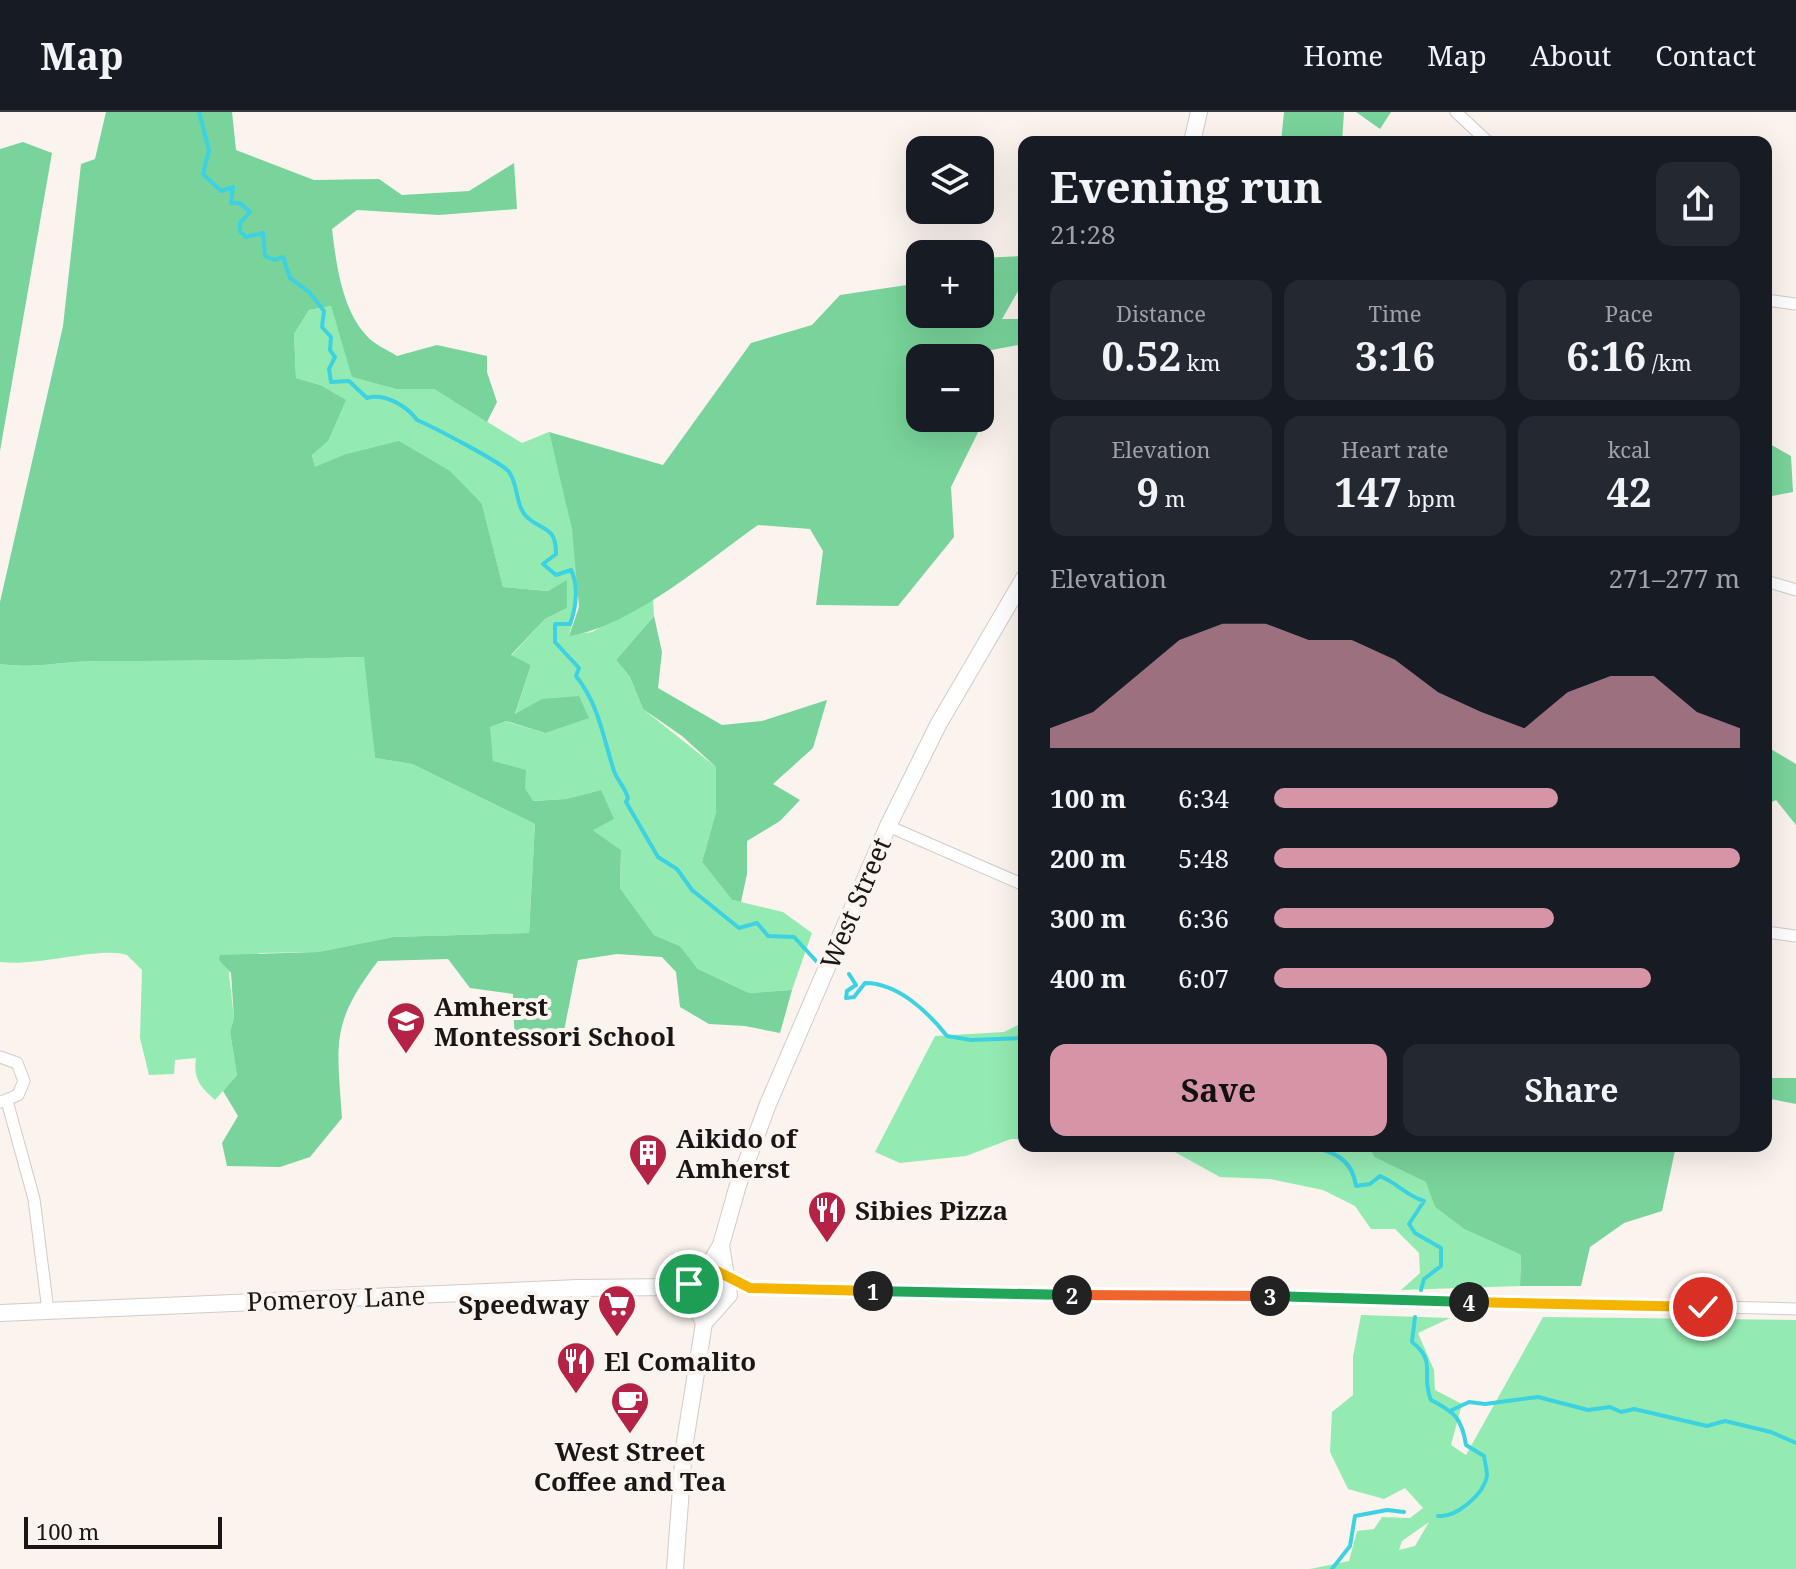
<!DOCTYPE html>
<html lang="en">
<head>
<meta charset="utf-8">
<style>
	:root { --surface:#171b24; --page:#242831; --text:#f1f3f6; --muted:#9ea1a6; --line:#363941; --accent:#d695a7 }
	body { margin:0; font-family:"Noto Serif",serif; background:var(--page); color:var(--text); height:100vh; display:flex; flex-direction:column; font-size:30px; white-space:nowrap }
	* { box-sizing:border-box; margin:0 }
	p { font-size:26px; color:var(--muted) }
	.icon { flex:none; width:44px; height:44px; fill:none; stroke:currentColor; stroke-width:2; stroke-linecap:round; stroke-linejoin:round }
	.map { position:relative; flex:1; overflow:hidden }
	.details { position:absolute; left:1018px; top:24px; width:754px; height:1016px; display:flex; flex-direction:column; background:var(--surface); border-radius:16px; box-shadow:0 8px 32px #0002 }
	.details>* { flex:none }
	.controls { position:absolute; left:906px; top:24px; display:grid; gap:16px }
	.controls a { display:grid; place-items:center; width:88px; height:88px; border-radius:16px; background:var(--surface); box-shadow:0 8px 32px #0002; font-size:40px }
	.scale { position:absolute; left:24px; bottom:20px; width:198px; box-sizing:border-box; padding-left:8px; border:4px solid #191615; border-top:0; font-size:22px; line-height:28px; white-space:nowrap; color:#191615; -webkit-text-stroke:6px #fbf3ed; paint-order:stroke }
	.pin { position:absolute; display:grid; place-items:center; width:68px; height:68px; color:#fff; margin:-34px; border:4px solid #fff; border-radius:50%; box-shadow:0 2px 8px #0007 }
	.km { position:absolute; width:40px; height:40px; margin:-20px; border-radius:50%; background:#222; color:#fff; font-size:22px; line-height:40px; text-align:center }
	.round { display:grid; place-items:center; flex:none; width:84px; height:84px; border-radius:16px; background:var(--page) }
	.head { display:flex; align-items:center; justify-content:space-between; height:136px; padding:0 32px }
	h1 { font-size:44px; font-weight:700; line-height:60px }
	.metrics { display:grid; grid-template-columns:repeat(3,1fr); gap:12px; height:136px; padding:8px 32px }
	.metrics div { display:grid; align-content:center; border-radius:16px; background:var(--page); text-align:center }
	.metrics b { font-size:40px; font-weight:700 }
	.metrics small { font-size:22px; font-weight:400 }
	.metrics p { font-size:22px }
	.chart { height:224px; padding:16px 32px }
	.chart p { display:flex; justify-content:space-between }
	.chart svg { width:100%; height:144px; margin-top:8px; fill:var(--accent); opacity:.7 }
	.primary-button { display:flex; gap:16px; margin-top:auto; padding:16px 32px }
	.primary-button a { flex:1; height:92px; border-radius:16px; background:var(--accent); color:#111; font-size:32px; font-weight:700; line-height:92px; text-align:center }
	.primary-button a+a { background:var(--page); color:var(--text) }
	ul { padding:0 32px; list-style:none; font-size:26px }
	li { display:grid; grid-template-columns:128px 96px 1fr; align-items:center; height:60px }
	li i { height:20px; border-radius:10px; background:var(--accent) }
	header { display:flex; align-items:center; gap:48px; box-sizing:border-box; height:112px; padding:0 40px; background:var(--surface); border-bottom:2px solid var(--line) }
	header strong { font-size:38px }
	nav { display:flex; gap:44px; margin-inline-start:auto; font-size:28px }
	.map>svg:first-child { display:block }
	.green { fill:#94ebb2; fill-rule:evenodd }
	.forest { fill:#78d49a }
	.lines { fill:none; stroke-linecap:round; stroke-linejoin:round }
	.stream { stroke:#3cd2e1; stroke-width:4 }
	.street-casing { stroke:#d3cbc6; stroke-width:13 }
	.secondary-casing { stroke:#d3cbc6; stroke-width:18 }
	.street { stroke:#fff; stroke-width:11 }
	.secondary { stroke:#fff; stroke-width:16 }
	.split-1-casing { stroke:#fff; stroke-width:16 }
	.split-2-casing { stroke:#fff; stroke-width:16 }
	.split-3-casing { stroke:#fff; stroke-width:16 }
	.split-4-casing { stroke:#fff; stroke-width:16 }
	.split-5-casing { stroke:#fff; stroke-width:16 }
	.split-1 { stroke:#f5b400; stroke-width:10 }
	.split-2 { stroke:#22a559; stroke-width:10 }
	.split-3 { stroke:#f0652b; stroke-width:10 }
	.split-4 { stroke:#22a559; stroke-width:10 }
	.split-5 { stroke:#f5b400; stroke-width:10 }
	.labels { text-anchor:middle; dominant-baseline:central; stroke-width:8; stroke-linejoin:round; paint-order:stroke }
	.street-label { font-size:26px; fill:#191615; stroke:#fbf3ed }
	.poi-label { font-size:26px; font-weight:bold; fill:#191615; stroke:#fbf3ed; text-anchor:start }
</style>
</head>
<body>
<header>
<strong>Map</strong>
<nav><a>Home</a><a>Map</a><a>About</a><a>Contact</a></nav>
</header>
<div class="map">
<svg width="1796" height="1457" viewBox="0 0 1796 1457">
	<rect width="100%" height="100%" fill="#fbf3ed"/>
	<path class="green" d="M 331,194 L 353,265 L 396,277 L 434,277 L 522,331 L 549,320 C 564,384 591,459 569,523 L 592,520 L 653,486 L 654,504 L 616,548 L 630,565 L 643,597 L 716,655 L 716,700 L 702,750 L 732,788 L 783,800 L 812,821 L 792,878 L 749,881 L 698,857 L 680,834 L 654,823 L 620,776 L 621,738 L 593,718 L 601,678 L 566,687 L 532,689 L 525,676 L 493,649 L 489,615 L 505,609 L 545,621 L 515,603 L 531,553 L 511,544 L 545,507 L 567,496 L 567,469 L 548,479 L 503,475 L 482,392 L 343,343 L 315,356 L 312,343 L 328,328 L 320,273 L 296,266 L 294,222 L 309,198 Z
		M 365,545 L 375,646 L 412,652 L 535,712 L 529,821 L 393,825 L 318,840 L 260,841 L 228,853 L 234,906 L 230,920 L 237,963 L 215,988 C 200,974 193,967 196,946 L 175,948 L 174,962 L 149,963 L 140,926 L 142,858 L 127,843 C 101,834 37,855 0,850 L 0,552 C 34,557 64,549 98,549 C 187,549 276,548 365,545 Z
		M 1024,910 L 1024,1027 L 1011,1027 L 966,1044 L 900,1051 L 875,1040 L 935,924 L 1004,920 Z
		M 1164,1034 L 1369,1034 L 1374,1045 L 1427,1070 L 1435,1095 L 1464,1117 L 1521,1143 L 1520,1174 L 1401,1178 L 1420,1161 L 1419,1141 L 1395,1117 L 1371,1117 L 1355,1094 L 1323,1078 L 1270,1067 L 1220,1065 Z
		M 1361,1203 L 1450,1206 L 1418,1221 L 1434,1258 L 1435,1278 L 1462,1292 L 1451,1333 L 1466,1343 L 1543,1205 L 1796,1208 L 1796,1457 L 1310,1457 L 1349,1449 L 1357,1419 L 1374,1417 L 1382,1405 L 1410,1406 L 1423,1396 L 1405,1376 L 1384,1387 L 1348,1377 L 1330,1340 L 1332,1300 L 1353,1283 L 1353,1245 ZM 1429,1410 L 1415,1434 L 1399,1438 L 1402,1429 Z"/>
	<path class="forest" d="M 106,0 L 232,0 L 236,38 L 314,68 L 379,67 L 402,83 L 469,79 L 514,51 L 517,97 L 439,103 L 357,98 L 332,117 C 336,151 342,197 366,223 C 373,232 388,238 397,244 L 437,233 L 487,244 L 487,260 L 497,290 L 487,310 L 434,277 L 396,277 L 352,265 L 331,194 L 309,198 L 294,222 L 296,266 L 320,273 L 346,288 L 328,329 L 312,343 L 315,355 L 343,343 L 399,329 L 450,359 L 482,392 L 503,475 L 548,479 L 567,468 L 567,496 L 545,507 L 511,543 L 531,553 L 515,602 L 542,587 L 579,584 L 589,606 L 545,621 L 506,609 L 490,615 L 493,649 L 526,658 L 525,676 L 533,689 L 566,687 L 601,678 L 614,707 L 593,718 L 621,738 L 620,776 L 654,823 L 680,834 L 698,857 L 749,881 L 792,878 L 780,921 L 745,914 L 709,912 L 680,895 L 676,860 L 662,845 L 617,842 L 578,848 L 561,934 L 515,937 L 513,882 L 470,876 L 448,847 L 378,849 C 330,912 337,931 342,1006 L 310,1045 L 280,1055 L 227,1054 L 222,1031 L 238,1004 L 223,979 L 237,963 L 230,920 L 234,906 L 231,861 L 219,848 L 220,843 L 318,840 L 393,825 L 529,821 L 535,712 L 412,652 L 375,646 L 364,545 C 275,548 187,549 98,549 C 64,549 34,557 0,552 L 0,490 L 63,214 L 81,52 L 95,47 Z
		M 1284,0 L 1344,0 L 1342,30 L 1281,30 Z
		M 1356,0 L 1391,0 L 1380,17 Z
		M 23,30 L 52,41 L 0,339 L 0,37 Z
		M 1024,144 L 1024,169 L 1002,207 L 1024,207 L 1024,232 L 949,246 L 920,246 L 920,306 L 980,306 L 980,298 L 988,300 L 951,375 L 954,425 L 898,494 L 816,493 L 823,439 L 810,417 L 758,413 C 707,449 631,515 569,524 L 579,495 L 572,417 L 549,320 L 663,353 L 751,231 L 812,213 L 840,183 L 920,171 L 920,202 L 980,202 L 980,146 Z
		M 1766,330 L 1791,344 L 1793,380 L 1766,385 Z
		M 654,504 L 662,540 L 658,576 L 722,613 L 762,609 L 827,588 L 813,636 L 773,672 L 800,688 L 780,709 L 747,729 L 747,762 L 741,790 L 732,788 L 702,750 L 716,700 L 716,655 L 682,624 L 643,597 L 630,565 L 616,548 Z
		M 1766,624 L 1769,636 L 1796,652 L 1796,713 L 1776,688 L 1766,693 Z
		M 1766,966 L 1796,966 L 1796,992 L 1766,986 Z
		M 1369,1034 L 1676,1034 L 1662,1099 L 1624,1111 L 1590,1135 L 1581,1174 L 1520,1174 L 1521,1143 L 1464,1117 L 1435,1095 L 1426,1070 L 1374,1045 Z"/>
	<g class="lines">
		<path class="stream" d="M 199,0 L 209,38 L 203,62 L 221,79 L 233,75 L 231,91 L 240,91 L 250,100 L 240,111 L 240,119 L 246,125 L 263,121 L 265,144 L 275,148 L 283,145 L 290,166 L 309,180 L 324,199 L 322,215 L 331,225 L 330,238 L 335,245 L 329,257 L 331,270 L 349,269 L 367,286 C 385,281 407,294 417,308 C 431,314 503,351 509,360 C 519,374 515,395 528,406 C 544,420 556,414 556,442 L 543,452 L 556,463 L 571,458 C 579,474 576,496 570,512 L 555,512 L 555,530 L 579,556 L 576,564 C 599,593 603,625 614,659 C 617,668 625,675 628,686 L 626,690 L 658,745 L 677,757 L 692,778 L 739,816 L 757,811 L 768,824 L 794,825 L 818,851
			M 849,862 L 856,873 L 847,879 L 846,886 L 854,885 L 865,871 C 898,871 928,900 947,924 L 971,928 L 1024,926
			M 1310,1034 C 1333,1040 1352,1046 1356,1074 L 1370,1072 L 1380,1064 C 1397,1071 1407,1084 1424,1089 L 1409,1112 L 1415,1121 L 1441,1136 L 1441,1154 L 1424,1167 L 1421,1178
			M 1415,1205 L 1412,1230 C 1438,1250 1420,1263 1431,1288 C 1455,1300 1462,1307 1466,1333 L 1484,1344 C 1485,1350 1487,1358 1487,1364 C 1484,1382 1456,1406 1438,1404
			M 1452,1298 L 1469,1290 L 1485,1292 L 1538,1285 L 1588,1298 L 1610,1295 L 1621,1300 L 1634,1297 L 1707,1314 L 1725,1309 L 1771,1320 L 1796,1331
			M 1332,1457 L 1350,1434 L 1355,1404 L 1387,1398 L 1404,1400"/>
		<defs>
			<path id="street" d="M 1456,0 L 1488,30
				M 1766,188 L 1796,192
				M 1766,469 L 1796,478
				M 888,714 L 1024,773
				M 1766,820 L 1796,824
				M 0,945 L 17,951 L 24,969 L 18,983 L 1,990
				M 7,989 L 34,1087 L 48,1199
				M 727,1164 L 750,1176 L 976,1182 L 1248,1183 L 1796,1197"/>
			<path id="secondary" d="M 1192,30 L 1199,0
				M 0,1201 L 578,1176 L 672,1175 L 692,1186
				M 704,1211 L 729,1183 L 721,1133
				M 675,1457 L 684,1336 L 704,1211 L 689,1179 L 692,1166 L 712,1148 L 721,1133 L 738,1073 L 768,992 L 888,714 L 938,613 L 1024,466"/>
		</defs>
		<use href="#street" class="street-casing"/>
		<use href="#secondary" class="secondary-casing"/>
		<use href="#street" class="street"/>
		<use href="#secondary" class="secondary"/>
	</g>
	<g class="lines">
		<defs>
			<path id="split-1" d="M 689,1172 L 696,1160 L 709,1155 L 750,1176 L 873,1179"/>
			<path id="split-2" d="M 873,1179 L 1072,1183"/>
			<path id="split-3" d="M 1072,1183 L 1270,1184"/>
			<path id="split-4" d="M 1270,1184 L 1469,1190"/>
			<path id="split-5" d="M 1469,1190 L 1703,1195"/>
		</defs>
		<use href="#split-1" class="split-1-casing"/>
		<use href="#split-2" class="split-2-casing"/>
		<use href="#split-3" class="split-3-casing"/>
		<use href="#split-4" class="split-4-casing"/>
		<use href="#split-5" class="split-5-casing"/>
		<use href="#split-1" class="split-1"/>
		<use href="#split-2" class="split-2"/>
		<use href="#split-3" class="split-3"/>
		<use href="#split-4" class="split-4"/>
		<use href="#split-5" class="split-5"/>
	</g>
	<defs>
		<symbol id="school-pin" viewBox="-11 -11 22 30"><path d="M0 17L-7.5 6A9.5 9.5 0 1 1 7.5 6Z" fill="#b42246" stroke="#fbf3ed"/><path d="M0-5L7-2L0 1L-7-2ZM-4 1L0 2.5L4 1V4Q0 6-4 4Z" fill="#fff"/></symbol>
		<symbol id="building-pin" viewBox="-11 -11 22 30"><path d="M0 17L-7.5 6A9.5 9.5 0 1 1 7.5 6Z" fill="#b42246" stroke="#fbf3ed"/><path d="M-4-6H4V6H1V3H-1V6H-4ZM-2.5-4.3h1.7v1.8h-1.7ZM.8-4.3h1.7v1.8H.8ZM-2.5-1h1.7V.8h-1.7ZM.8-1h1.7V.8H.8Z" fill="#fff"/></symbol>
		<symbol id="restaurant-pin" viewBox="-11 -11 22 30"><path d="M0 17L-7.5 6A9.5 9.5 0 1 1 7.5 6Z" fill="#b42246" stroke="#fbf3ed"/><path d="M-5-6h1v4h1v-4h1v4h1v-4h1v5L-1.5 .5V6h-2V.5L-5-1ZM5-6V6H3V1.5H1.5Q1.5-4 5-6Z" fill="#fff"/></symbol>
		<symbol id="supermarket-pin" viewBox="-11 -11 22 30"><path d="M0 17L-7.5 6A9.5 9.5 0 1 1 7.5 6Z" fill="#b42246" stroke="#fbf3ed"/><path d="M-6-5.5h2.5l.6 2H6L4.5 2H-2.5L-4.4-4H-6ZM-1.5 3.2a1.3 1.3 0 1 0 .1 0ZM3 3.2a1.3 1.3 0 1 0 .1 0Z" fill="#fff"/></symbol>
		<symbol id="cafe-pin" viewBox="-11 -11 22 30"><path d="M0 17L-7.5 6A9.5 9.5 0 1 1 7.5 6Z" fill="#b42246" stroke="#fbf3ed"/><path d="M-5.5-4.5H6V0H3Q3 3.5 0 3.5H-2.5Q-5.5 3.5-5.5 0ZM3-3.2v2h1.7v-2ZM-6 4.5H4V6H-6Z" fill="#fff"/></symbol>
	</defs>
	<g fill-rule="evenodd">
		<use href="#school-pin" x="384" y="887" width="44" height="60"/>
		<use href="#building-pin" x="626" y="1019" width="44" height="60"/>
		<use href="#restaurant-pin" x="805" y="1076" width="44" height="60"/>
		<use href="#supermarket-pin" x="595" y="1170" width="44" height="60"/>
		<use href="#restaurant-pin" x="554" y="1227" width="44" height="60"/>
		<use href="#cafe-pin" x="608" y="1267" width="44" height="60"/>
	</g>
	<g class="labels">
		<g class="street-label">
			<text transform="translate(855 791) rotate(-67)">West Street</text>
			<text transform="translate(336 1186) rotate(-2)">Pomeroy Lane</text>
		</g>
		<g class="poi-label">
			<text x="434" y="894">Amherst<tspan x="434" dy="30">Montessori School</tspan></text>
			<text x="676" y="1026">Aikido of<tspan x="676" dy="30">Amherst</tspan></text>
			<text x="855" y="1098">Sibies Pizza</text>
			<text x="589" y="1192" text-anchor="end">Speedway</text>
			<text x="604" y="1249">El Comalito</text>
			<text x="630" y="1339" text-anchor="middle">West Street<tspan x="630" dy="30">Coffee and Tea</tspan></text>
		</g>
	</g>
</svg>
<div class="controls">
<a><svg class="icon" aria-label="layers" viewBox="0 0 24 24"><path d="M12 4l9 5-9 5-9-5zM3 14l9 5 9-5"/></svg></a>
<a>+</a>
<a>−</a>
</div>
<div class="scale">100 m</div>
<div class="pin" style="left:689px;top:1172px;background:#1e9e55"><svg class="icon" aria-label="arrive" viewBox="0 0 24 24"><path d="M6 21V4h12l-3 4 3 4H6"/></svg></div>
<div class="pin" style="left:1703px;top:1195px;background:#d93025"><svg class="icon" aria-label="check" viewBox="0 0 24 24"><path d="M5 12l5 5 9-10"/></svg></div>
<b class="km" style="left:873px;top:1179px">1</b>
<b class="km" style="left:1072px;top:1183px">2</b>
<b class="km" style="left:1270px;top:1184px">3</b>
<b class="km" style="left:1469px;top:1190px">4</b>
<section class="details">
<div class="head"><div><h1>Evening run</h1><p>21:28</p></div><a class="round"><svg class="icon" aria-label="share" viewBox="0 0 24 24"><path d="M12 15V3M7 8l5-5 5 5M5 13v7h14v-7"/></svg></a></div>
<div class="metrics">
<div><p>Distance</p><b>0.52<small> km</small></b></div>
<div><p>Time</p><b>3:16</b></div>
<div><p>Pace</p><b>6:16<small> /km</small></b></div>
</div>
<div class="metrics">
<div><p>Elevation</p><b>9<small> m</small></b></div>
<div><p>Heart rate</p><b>147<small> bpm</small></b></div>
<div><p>kcal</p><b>42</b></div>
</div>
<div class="chart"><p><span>Elevation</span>271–277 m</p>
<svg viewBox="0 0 160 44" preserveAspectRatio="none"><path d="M0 44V38L10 33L20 22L30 11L40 6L50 6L60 11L70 11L80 17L90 27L100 33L110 38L120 27L130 22L140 22L150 33L160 38V44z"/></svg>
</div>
<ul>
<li><b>100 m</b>6:34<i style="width:61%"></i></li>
<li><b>200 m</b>5:48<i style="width:100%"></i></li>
<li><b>300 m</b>6:36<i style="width:60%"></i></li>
<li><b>400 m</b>6:07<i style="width:81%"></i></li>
</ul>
<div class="primary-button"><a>Save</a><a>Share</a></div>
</section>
</div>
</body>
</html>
